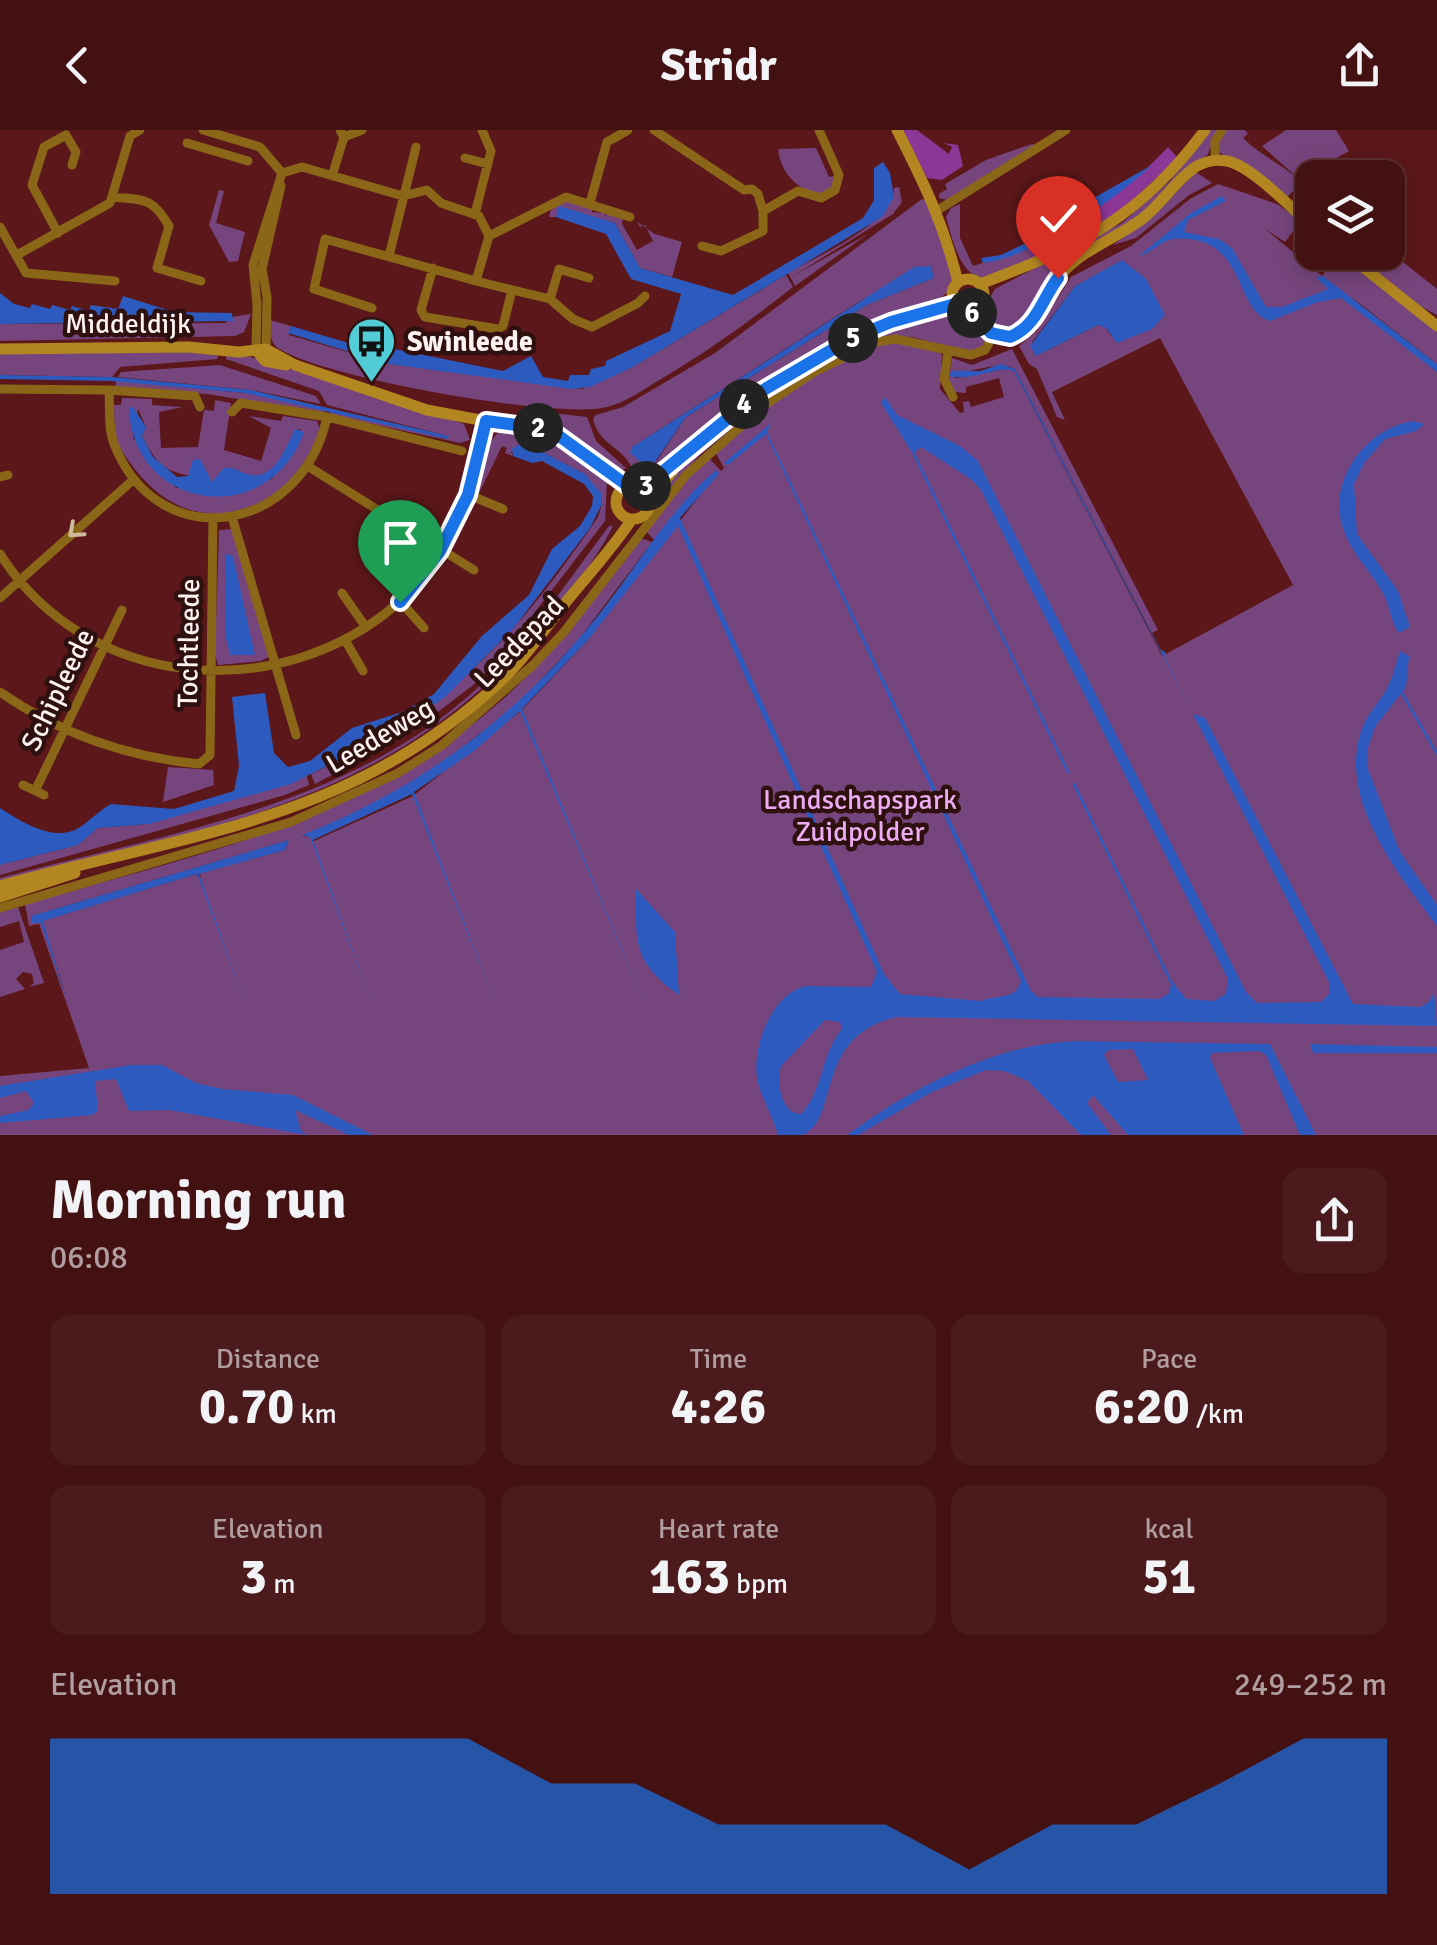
<!DOCTYPE html>
<html lang="en">
<head>
<meta charset="utf-8">
<style>
	:root { --surface:#441113; --page:#4b1a1c; --text:#f1f3f6; --muted:#af9da0; --line:#5c3133; --accent:#1a73e8 }
	body { margin:0; font-family:Signika,sans-serif; background:var(--page); color:var(--text); height:100vh; display:flex; flex-direction:column; font-size:38px; white-space:nowrap }
	* { box-sizing:border-box; margin:0 }
	p { font-size:32px; color:var(--muted) }
	.icon { flex:none; width:55px; height:55px; fill:none; stroke:currentColor; stroke-width:2; stroke-linecap:round; stroke-linejoin:round }
	.map { position:relative; height:1005px; overflow:hidden }
	.panel { display:flex; flex-direction:column; background:var(--surface); flex:1 }
	.panel>* { flex:none }
	.buttons { position:absolute; left:1295px; top:30px; display:grid; gap:20px }
	.buttons a { display:grid; place-items:center; width:110px; height:110px; border-radius:20px; background:var(--surface); box-shadow:0 5px 25px #0003,0 0 0 2px var(--line); font-size:50px }
	.pin { position:absolute; display:grid; place-items:center; width:85px; height:85px; color:#fff; margin:-102px -42px; border-radius:50% 50% 50% 0; rotate:-45deg; box-shadow:0 0 10px #0007 }
	.pin .icon { rotate:45deg }
	.km { position:absolute; width:50px; height:50px; margin:-25px; border-radius:50%; background:#222; color:#fff; font-size:28px; line-height:50px; text-align:center }
	.round { display:grid; place-items:center; flex:none; width:105px; height:105px; border-radius:20px; background:var(--page) }
	.head { display:flex; align-items:center; justify-content:space-between; height:170px; padding:0 50px }
	h1 { font-size:55px; font-weight:700; line-height:75px }
	.figures { display:grid; grid-template-columns:repeat(3,1fr); gap:15px; height:170px; padding:10px 50px }
	.figures div { display:grid; align-content:center; border-radius:20px; background:var(--page); text-align:center }
	.figures b { font-size:50px; font-weight:700 }
	.figures small { font-size:28px; font-weight:400 }
	.figures p { font-size:28px }
	.chart { height:280px; padding:20px 50px }
	.chart p { display:flex; justify-content:space-between }
	.chart svg { width:100%; height:180px; margin-top:10px; fill:var(--accent); opacity:.7 }
	header { display:flex; justify-content:space-between; align-items:center; height:130px; padding:0 50px; background:var(--surface); font-size:45px; font-weight:700 }
	.map>svg:first-child { display:block }
	.green { fill:#77457d; fill-rule:evenodd }
	.forest { fill:#8c3796 }
	.water { fill:#2d5abe; fill-rule:evenodd }
	.lines { fill:none; stroke-linecap:round; stroke-linejoin:round }
	.stream { stroke:#2d5abe; stroke-width:2.5 }
	.street { stroke:#8a6718; stroke-width:9 }
	.secondary { stroke:#b28621; stroke-width:11 }
	.oneway { stroke:#cdba9a }
	.route-casing { stroke:#fff; stroke-width:20 }
	.route { stroke:#1a73e8; stroke-width:12 }
	.labels { text-anchor:middle; dominant-baseline:central; stroke-width:9; stroke-linejoin:round; paint-order:stroke }
	.street-label { font-size:28px; fill:#faf1f0; stroke:#2e100f }
	.poi-label { font-size:28px; font-weight:bold; fill:#faf1f0; stroke:#2e100f; text-anchor:start }
	.park-label { font-size:28px; fill:#ebacf2; stroke:#2e100f }
</style>
</head>
<body>
<header><svg class="icon" aria-label="back" viewBox="0 0 24 24"><path d="M15 5l-7 7 7 7"/></svg>Stridr<svg class="icon" aria-label="share" viewBox="0 0 24 24"><path d="M12 15V3M7 8l5-5 5 5M5 13v7h14v-7"/></svg></header>
<div class="map">
<svg width="1437" height="1005" viewBox="0 0 1437 1005">
	<rect width="100%" height="100%" fill="#5b1719"/>
	<path class="green" d="M 1211,0 L 1217,0 L 1208,24 L 1129,94 L 1060,138 L 1030,187 L 1018,198 L 1004,201 L 988,191 L 985,176 L 995,159 L 1122,93 L 1169,52 Z
		M 1225,0 L 1245,0 L 1248,4 L 1243,8 C 1259,24 1280,34 1299,49 L 1262,16 L 1286,0 L 1336,0 L 1349,21 L 1314,41 L 1286,68 L 1220,23 L 1217,12 Z
		M 1032,14 L 1035,15 L 948,70 L 939,68 L 939,64 L 947,59 L 945,54 L 986,30 Z
		M 816,18 L 829,47 L 835,46 L 832,58 L 820,65 C 798,59 781,45 778,19 Z
		M 1196,42 L 1212,53 L 1189,65 L 1136,108 L 1113,115 L 1157,82 Z
		M 1218,54 L 1277,74 L 1301,91 L 1285,112 L 1264,98 L 1322,146 L 1339,124 L 1437,202 L 1437,234 L 1349,165 L 1437,242 L 1437,1005 L 0,1005 L 0,946 L 89,938 L 39,794 L 29,796 L 25,774 C 198,724 363,693 502,570 C 554,524 596,462 640,408 L 652,412 L 579,509 L 517,575 L 431,641 L 368,677 L 302,707 L 310,706 L 312,712 L 413,666 L 521,581 L 588,510 L 718,342 L 715,341 L 654,410 L 646,401 L 683,353 L 710,329 L 721,341 L 724,338 L 714,320 C 760,284 837,217 896,213 C 912,212 927,219 942,224 L 940,259 L 960,283 L 964,282 L 963,272 L 969,271 L 971,277 L 1004,267 L 999,248 L 966,257 L 966,263 L 953,262 L 948,255 L 952,228 L 972,235 L 1012,219 L 1158,500 L 1152,503 L 1015,239 C 1001,229 974,243 956,242 L 955,248 C 972,248 1002,236 1014,241 L 1162,526 L 1293,455 L 1160,208 L 1052,262 L 1065,290 L 1057,287 L 1037,239 L 1029,234 L 1019,216 L 1037,201 L 1071,147 L 1131,116 L 1190,69 ZM 1122,130 L 1137,144 L 1111,206 L 1106,198 L 1098,195 L 1036,226 L 1032,212 L 1075,156 ZM 289,710 L 285,720 L 200,743 L 202,756 L 197,744 L 42,791 L 68,872 L 41,793 L 31,786 Z
		M 899,57 L 902,72 L 893,84 L 793,146 L 868,104 L 795,156 L 788,143 C 816,127 896,92 894,58 Z
		M 219,60 L 224,61 L 216,93 L 245,102 L 238,131 L 229,132 L 209,95 Z
		M 922,69 L 928,71 L 954,148 L 951,160 L 940,168 L 812,227 L 653,347 L 632,338 C 623,317 598,314 593,289 L 596,285 L 623,277 L 715,223 ZM 931,136 L 934,148 L 867,175 L 686,287 L 656,332 L 632,317 L 860,171 Z
		M 567,71 L 592,79 L 592,82 L 605,83 L 605,86 L 608,83 L 623,88 L 622,94 L 637,120 L 653,111 L 645,95 L 640,97 L 637,92 L 655,104 L 682,112 L 672,147 L 640,138 L 615,93 L 559,77 L 556,87 L 549,87 L 551,79 Z
		M 960,74 L 960,108 L 973,136 L 1028,118 L 1033,130 L 979,149 C 958,138 952,108 946,87 L 951,78 Z
		M 1388,120 L 1437,159 L 1437,185 L 1406,169 L 1348,123 Z
		M 786,145 L 793,157 C 750,191 708,221 661,249 C 644,259 627,272 607,277 C 558,290 320,247 278,218 C 269,212 270,200 270,190 L 291,196 L 289,205 L 389,234 L 582,259 L 633,237 Z
		M 954,180 C 970,190 980,194 986,214 L 973,223 L 912,207 L 875,210 L 759,276 L 700,325 L 670,359 L 663,359 C 735,268 843,209 954,180 Z
		M 251,184 L 244,202 L 235,206 L 0,211 L 0,194 L 225,193 L 232,187 Z
		M 190,222 L 218,225 L 217,229 L 120,237 L 112,247 L 0,245 L 0,223 Z
		M 226,226 L 251,227 L 454,290 L 464,294 L 470,310 L 460,313 L 331,285 L 329,280 L 447,309 L 448,306 L 327,275 L 319,261 L 226,229 Z
		M 220,235 L 316,266 L 321,274 L 251,260 L 118,247 L 121,242 Z
		M 116,251 L 245,263 L 323,278 L 324,283 L 207,264 L 115,258 Z
		M 122,268 L 152,269 L 152,275 L 183,277 L 159,282 L 161,318 L 198,317 L 204,280 L 214,281 L 215,270 L 231,273 L 224,320 L 261,331 L 271,298 L 249,286 L 281,291 L 283,286 L 317,291 L 320,299 C 315,312 311,330 302,342 C 293,354 272,367 258,373 C 193,403 147,364 117,313 C 113,305 115,286 114,275 L 121,275 ZM 138,279 L 146,297 L 142,306 C 164,349 173,339 212,352 L 225,338 C 236,337 239,343 249,345 C 274,351 287,317 295,300 L 301,299 L 272,349 L 176,358 L 133,308 Z
		M 544,282 L 587,287 L 596,311 L 626,338 L 619,342 L 561,301 L 512,289 Z
		M 501,299 C 546,301 577,319 607,351 L 605,391 L 498,530 L 472,556 L 410,603 L 315,654 L 311,644 C 445,583 517,507 598,387 L 602,374 L 585,344 L 535,318 L 511,322 L 513,326 L 505,323 L 507,318 L 502,316 L 478,365 L 474,364 L 473,358 L 478,360 L 481,350 L 477,343 L 491,311 Z
		M 609,396 L 613,396 C 595,432 568,464 542,495 C 397,672 209,697 0,754 L 0,748 C 170,702 362,675 491,545 C 536,501 571,446 609,396 Z
		M 232,399 L 269,527 L 260,531 L 218,535 L 215,525 L 219,400 Z
		M 168,637 L 213,640 L 214,655 L 163,672 Z
		M 307,646 L 309,655 L 285,665 L 0,745 L 0,735 L 78,715 L 98,698 L 149,694 Z
		M 18,777 L 44,853 L 29,857 L 34,853 L 32,844 L 23,842 L 16,849 L 25,859 L 0,867 L 0,820 L 24,812 L 19,791 L 0,797 L 0,782 Z"/>
	<path class="forest" d="M 902,0 L 917,0 L 949,24 L 952,17 L 944,13 L 958,15 L 963,36 L 942,50 L 927,48 Z
		M 1168,17 L 1178,28 L 1113,88 L 1033,130 L 1028,118 C 1080,93 1129,59 1168,17 Z"/>
	<path class="water" d="M 883,32 L 890,43 L 894,67 L 882,87 L 633,237 L 590,257 L 571,259 L 389,234 L 288,203 L 291,196 L 362,217 L 370,214 L 503,241 L 531,226 L 543,247 L 568,251 L 570,245 L 589,245 L 591,239 L 605,236 L 606,231 L 670,201 L 681,164 L 631,149 L 606,104 L 556,87 L 559,76 L 615,93 L 640,138 L 733,165 L 863,88 L 874,70 L 874,38 Z
		M 1152,35 C 1118,68 1030,129 983,133 L 981,128 L 1001,125 L 1065,94 L 1092,69 Z
		M 1222,66 L 1226,71 L 1188,90 L 1184,102 L 1219,109 L 1232,118 L 1266,177 L 1282,177 L 1328,159 L 1316,148 L 1323,146 L 1437,234 L 1437,242 L 1341,168 L 1318,172 L 1270,191 C 1232,179 1248,103 1173,109 C 1160,111 1151,124 1139,126 L 1191,83 Z
		M 1122,130 L 1146,149 L 1165,185 L 1152,199 L 1117,213 L 1106,198 L 1098,195 L 1036,226 L 1030,216 L 1075,156 Z
		M 931,136 L 934,148 L 867,175 L 686,287 L 655,332 L 643,334 L 630,323 L 632,317 L 914,137 Z
		M 0,163 L 14,174 L 30,178 L 32,174 L 50,179 L 52,175 L 70,180 L 72,176 L 89,181 L 91,175 L 118,179 L 123,166 L 174,182 L 232,183 L 233,191 L 0,194 Z
		M 1001,234 L 1015,239 L 1160,519 L 1166,523 L 1164,526 L 1189,576 L 1014,241 C 997,235 972,252 949,246 L 952,241 L 980,241 Z
		M 0,245 L 112,247 L 251,260 L 449,306 L 448,309 L 245,263 L 110,251 L 0,249 Z
		M 885,267 L 897,285 L 960,316 L 978,331 L 1246,862 L 1257,873 L 1321,872 L 1330,863 L 1330,854 L 1193,584 L 1205,588 L 1353,874 L 1420,877 L 1429,872 L 1434,862 L 1437,896 L 897,887 C 812,906 841,991 802,1005 C 796,1005 785,1005 778,1005 C 773,987 763,971 758,953 C 750,921 771,862 807,856 L 871,857 L 877,842 L 678,396 L 588,510 L 522,579 L 646,877 L 520,581 L 474,621 L 414,662 L 496,875 L 412,664 L 313,710 L 372,874 L 310,707 L 302,705 C 422,658 520,584 600,483 C 638,435 670,379 716,340 L 719,344 L 680,388 L 884,844 L 900,864 L 981,871 C 997,864 1015,871 1021,851 L 766,304 L 728,335 L 724,333 L 771,293 L 767,302 L 1031,861 L 1038,867 L 1160,869 L 1169,863 L 1172,851 L 1186,869 L 1214,871 L 1226,864 L 1228,849 L 981,360 L 972,350 L 921,317 L 913,324 L 881,273 ZM 825,890 L 840,892 L 842,899 C 821,924 823,962 801,984 C 781,983 776,953 781,936 Z
		M 133,277 L 146,297 L 142,306 L 153,327 L 177,347 L 188,346 L 193,330 L 200,329 L 212,352 L 224,338 C 235,337 237,341 247,344 C 273,353 286,318 295,299 L 304,302 C 269,400 133,382 129,278 Z
		M 1413,291 L 1424,294 L 1416,301 L 1385,309 L 1364,333 L 1354,354 L 1357,404 L 1398,461 L 1410,497 L 1399,503 C 1391,492 1390,479 1385,467 C 1373,443 1353,426 1344,401 C 1325,352 1366,298 1413,291 Z
		M 518,315 L 535,318 L 585,344 L 601,363 L 602,374 L 590,398 L 513,499 L 445,567 L 396,601 L 291,654 L 149,694 L 98,698 L 78,715 L 0,735 L 0,678 C 20,691 53,712 77,699 C 89,692 98,681 111,674 L 174,679 L 234,661 L 239,636 L 232,567 L 265,563 L 274,623 L 288,637 L 310,631 L 352,598 L 405,581 L 434,564 L 482,506 L 529,465 L 552,419 L 580,396 L 592,376 L 593,366 L 584,354 L 542,331 L 532,333 L 513,326 L 512,319 Z
		M 225,424 L 233,426 L 255,525 L 230,525 L 225,504 Z
		M 1400,521 L 1409,526 L 1406,557 L 1375,597 L 1368,618 L 1368,639 L 1400,722 L 1437,775 L 1437,796 C 1400,746 1340,673 1360,605 C 1364,589 1374,579 1383,565 C 1392,552 1395,536 1400,521 Z
		M 289,710 L 285,720 L 199,744 L 245,873 L 197,744 L 43,791 L 67,872 L 41,793 L 32,793 L 31,786 Z
		M 636,759 L 675,802 L 679,865 C 632,831 636,813 636,759 Z
		M 1076,911 L 1270,914 L 1316,1005 L 1300,1005 L 1266,925 L 1259,921 L 1212,923 L 1210,928 L 1244,1005 L 1128,1005 L 1093,965 L 1087,973 L 1111,1005 L 1081,1005 L 1028,951 L 1004,941 L 986,940 L 932,962 L 858,1005 L 847,1005 C 913,957 995,914 1076,911 ZM 1133,919 L 1148,950 L 1118,952 L 1104,925 L 1108,920 Z
		M 1310,914 L 1437,917 L 1437,923 L 1313,923 Z
		M 131,935 L 162,935 L 196,953 L 222,959 L 293,965 L 373,1005 L 349,1005 L 295,980 L 301,1001 L 307,1005 L 169,980 L 129,981 L 116,949 L 95,951 L 98,981 L 92,985 L 0,993 L 0,986 L 29,980 L 34,973 L 26,961 L 0,968 L 0,956 Z"/>
	<g class="lines">
		<path class="stream" d="M 914,324 L 1068,642
			M 1402,563 L 1437,624
			M 1074,654 L 1171,852"/>
		<path class="street" d="M 203,0 L 260,17 L 282,43
			M 654,0 L 744,60 L 752,59 L 758,64 L 763,81
			M 344,7 L 362,0
			M 187,13 L 248,31
			M 465,28 L 488,34
			M 1215,30 L 1215,11 L 1222,0
			M 282,43 L 302,37 L 403,66 L 427,60 L 441,73 L 479,86 L 489,106 L 476,151 L 325,109 L 314,159 L 372,178
			M 332,46 L 344,7 L 340,0
			M 112,67 C 142,70 152,66 169,96 L 157,138 L 201,151
			M 590,73 L 607,12 L 628,0
			M 938,80 L 1066,0
			M 475,84 L 491,21 L 482,0
			M 0,97 L 26,143 L 115,151
			M 58,103 L 32,55 L 44,17 L 66,5 L 76,22 L 72,35
			M 489,106 L 566,67 L 630,87
			M 702,116 L 721,121 L 763,101 L 763,81 L 798,61 L 821,68 L 835,60 L 839,45 L 819,0
			M 17,125 L 110,73 L 130,6 L 140,0
			M 389,126 L 416,17
			M 433,138 L 421,180 L 425,187 L 498,199 L 503,196 L 512,160
			M 476,151 L 550,169 L 573,189 L 592,197 L 638,173 L 645,166
			M 550,169 L 559,139 L 589,148
			M 266,219 L 267,167 L 262,139 L 281,56
			M 256,220 L 257,174 L 253,135 L 282,43
			M 948,223 L 944,249 L 953,267
			M 0,259 L 109,260
			M 200,277 L 195,266 L 109,260 C 110,277 108,298 114,314 C 158,427 302,404 327,287 L 241,273 L 232,282
			M 327,287 L 462,321
			M 309,337 L 474,440
			M 0,347 L 8,345
			M 469,365 L 503,379
			M 232,387 L 296,605
			M 0,424 C 87,561 279,577 398,473 C 428,447 455,402 468,365 C 477,342 480,315 486,291
			M 342,463 L 365,496
			M 0,468 L 133,350
			M 400,471 L 424,498
			M 345,510 L 363,541
			M 0,562 C 59,603 127,627 199,634 L 210,625 L 213,388
			M 23,655 L 44,665
			M 36,659 L 122,480
			M 0,778 L 291,692 L 398,643 L 441,616 L 533,535 L 564,502 L 686,345 L 766,274 L 814,242 L 876,212 L 896,209 L 971,225 L 985,220 L 994,204"/>
		<path class="secondary" d="M 897,0 C 925,55 943,92 958,152
			M 1344,122 L 1437,196
			M952 165a16 16 0 1 1 32 0a16 16 0 1 1-32 0Z
			M 980,154 C 1079,117 1140,88 1205,0
			M 970,181 C 980,194 995,212 1014,206 C 1040,197 1047,159 1065,140 C 1085,119 1118,107 1142,89 C 1162,74 1176,49 1197,36 C 1206,31 1217,29 1227,31 C 1252,36 1292,79 1312,96
			M 0,219 L 189,217 L 239,222 L 266,219 L 295,235 L 427,280 L 559,305 L 628,355
			M 256,220 L 265,231 L 286,235
			M616 372a17 17 0 1 1 34 0a17 17 0 1 1-34 0Z
			M 643,358 C 668,340 690,317 714,297 C 787,240 864,195 955,174
			M 649,368 L 673,341
			M 0,756 C 189,703 353,692 504,548 C 527,526 546,497 566,472 C 588,445 613,418 632,389
			M 0,767 L 75,743"/>
	</g>
	<defs><path id="oneway-chevron" d="M-2-3.5L2.5 0L-2 3.5" fill="none" stroke-width="1.6" stroke-linecap="round" stroke-linejoin="round" transform="scale(2.5)"/></defs>
	<use class="oneway" href="#oneway-chevron" transform="translate(75 401) rotate(138)"/>
	<g class="lines">
		<defs>
			<path id="route" d="M 400,472 L 440,421 L 468,365 L 486,291 L 532,297 L 559,306 L 628,356 L 643,358 L 760,262 L 852,208 L 891,192 L 955,174 L 970,181 L 991,203 L 1010,207 C 1037,196 1042,169 1058,148"/>
		</defs>
		<use href="#route" class="route-casing"/>
		<use href="#route" class="route"/>
	</g>
	<defs>
		<symbol id="bus-pin" viewBox="-11 -11 22 30"><path d="M0 17L-7.5 6A9.5 9.5 0 1 1 7.5 6Z" fill="#52ccd6" stroke="#2e100f"/><path d="M-5-6H5V4H4V6H2V4H-2V6H-4V4H-5ZM-3.5-4V0h7V-4ZM-3.5 1.2v1.5H-2V1.2ZM2 1.2v1.5H3.5V1.2Z" fill="#111"/></symbol>
	</defs>
	<g fill-rule="evenodd">
		<use href="#bus-pin" x="344" y="184" width="55" height="75"/>
	</g>
	<g class="labels">
		<g class="street-label">
			<text x="128" y="194">Middeldijk</text>
			<text transform="translate(519 512) rotate(-46)">Leedepad</text>
			<text transform="translate(189 513) rotate(-89)">Tochtleede</text>
			<text transform="translate(58 560) rotate(-64)">Schipleede</text>
			<text transform="translate(380 606) rotate(-31)">Leedeweg</text>
		</g>
		<g class="poi-label">
			<text x="407" y="212">Swinleede</text>
		</g>
		<g class="park-label">
			<text x="860" y="670">Landschapspark<tspan x="860" dy="32">Zuidpolder</tspan></text>
		</g>
	</g>
</svg>
<div class="buttons">
<a><svg class="icon" aria-label="layers" viewBox="0 0 24 24"><path d="M12 4l9 5-9 5-9-5zM3 14l9 5 9-5"/></svg></a>
</div>
<div class="pin" style="left:400px;top:472px;background:#1e9e55"><svg class="icon" aria-label="arrive" viewBox="0 0 24 24"><path d="M6 21V4h12l-3 4 3 4H6"/></svg></div>
<div class="pin" style="left:1058px;top:148px;background:#d93025"><svg class="icon" aria-label="check" viewBox="0 0 24 24"><path d="M5 12l5 5 9-10"/></svg></div>
<b class="km" style="left:538px;top:298px">2</b>
<b class="km" style="left:646px;top:356px">3</b>
<b class="km" style="left:744px;top:274px">4</b>
<b class="km" style="left:853px;top:208px">5</b>
<b class="km" style="left:972px;top:183px">6</b>
</div>
<section class="panel">
<div class="head"><div><h1>Morning run</h1><p>06:08</p></div><a class="round"><svg class="icon" aria-label="share" viewBox="0 0 24 24"><path d="M12 15V3M7 8l5-5 5 5M5 13v7h14v-7"/></svg></a></div>
<div class="figures">
<div><p>Distance</p><b>0.70<small> km</small></b></div>
<div><p>Time</p><b>4:26</b></div>
<div><p>Pace</p><b>6:20<small> /km</small></b></div>
</div>
<div class="figures">
<div><p>Elevation</p><b>3<small> m</small></b></div>
<div><p>Heart rate</p><b>163<small> bpm</small></b></div>
<div><p>kcal</p><b>51</b></div>
</div>
<div class="chart"><p><span>Elevation</span>249–252 m</p>
<svg viewBox="0 0 160 44" preserveAspectRatio="none"><path d="M0 44V6L10 6L20 6L30 6L40 6L50 6L60 17L70 17L80 27L90 27L100 27L110 38L120 27L130 27L140 17L150 6L160 6V44z"/></svg>
</div>
</section>
</body>
</html>
